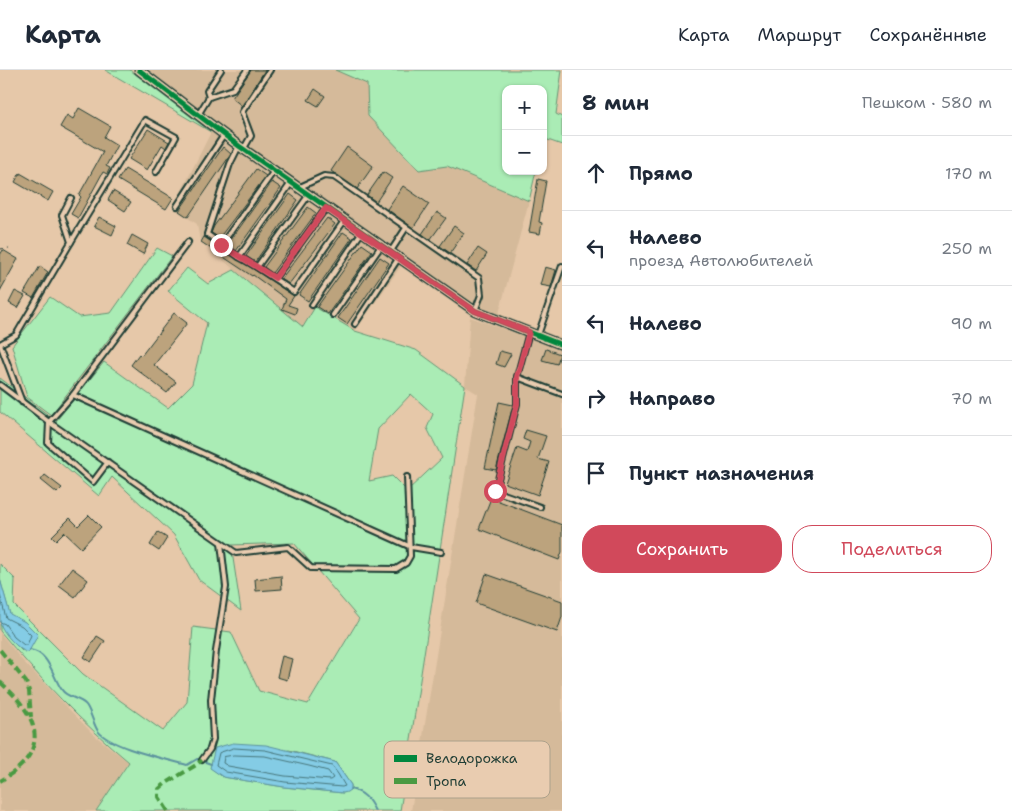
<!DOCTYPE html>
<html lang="ru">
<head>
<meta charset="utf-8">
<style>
	body { margin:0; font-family:"Shantell Sans",sans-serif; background:#f6f6f7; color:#1f2937 }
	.controls { position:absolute; right:15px; top:15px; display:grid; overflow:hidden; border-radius:10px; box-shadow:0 1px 4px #0004 }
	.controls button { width:45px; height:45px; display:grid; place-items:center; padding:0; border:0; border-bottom:1px solid #e0e1e3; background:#fff; color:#1f2937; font:25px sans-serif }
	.stop { position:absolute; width:15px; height:15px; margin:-11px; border:4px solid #d1495b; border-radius:50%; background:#fff }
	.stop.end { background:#d1495b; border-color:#fff; box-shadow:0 1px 5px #0008 }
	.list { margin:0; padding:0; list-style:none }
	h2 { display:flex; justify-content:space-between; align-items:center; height:65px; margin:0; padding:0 20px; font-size:21px }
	h2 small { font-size:16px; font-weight:400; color:#747a83 }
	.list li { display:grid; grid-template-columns:32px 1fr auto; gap:15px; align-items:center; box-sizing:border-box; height:75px; padding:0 20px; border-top:1px solid #e0e1e3 }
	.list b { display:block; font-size:19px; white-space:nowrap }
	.list p { margin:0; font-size:16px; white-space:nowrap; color:#747a83 }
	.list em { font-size:16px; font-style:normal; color:#747a83 }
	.actions { display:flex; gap:10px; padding:15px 20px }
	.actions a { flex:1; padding:11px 0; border:1px solid #d1495b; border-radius:20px; text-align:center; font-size:18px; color:#d1495b }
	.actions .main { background:#d1495b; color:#fff }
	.icon { flex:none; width:28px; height:28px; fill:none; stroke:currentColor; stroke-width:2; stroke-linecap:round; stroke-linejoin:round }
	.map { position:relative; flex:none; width:562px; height:741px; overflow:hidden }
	header { display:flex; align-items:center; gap:30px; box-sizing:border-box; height:70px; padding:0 25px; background:#fff; border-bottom:1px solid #e0e1e3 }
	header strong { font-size:24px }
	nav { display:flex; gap:28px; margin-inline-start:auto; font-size:18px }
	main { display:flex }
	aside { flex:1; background:#fff }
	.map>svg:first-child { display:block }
</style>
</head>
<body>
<header>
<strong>Карта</strong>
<nav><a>Карта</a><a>Маршрут</a><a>Сохранённые</a></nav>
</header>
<main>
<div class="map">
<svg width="562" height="741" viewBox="0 0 562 741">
	<rect width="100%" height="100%" fill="#e6c8a9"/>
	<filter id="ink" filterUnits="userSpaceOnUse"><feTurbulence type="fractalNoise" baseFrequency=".02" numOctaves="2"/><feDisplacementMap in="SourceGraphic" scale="10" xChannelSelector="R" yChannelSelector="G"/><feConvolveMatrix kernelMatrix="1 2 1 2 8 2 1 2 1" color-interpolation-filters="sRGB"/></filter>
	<g filter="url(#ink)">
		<!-- built -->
		<g fill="#d5ba9a">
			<path d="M147,0H335L367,14L447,96L529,131L498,247L442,214L308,121Z"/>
			<path d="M211,62L401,196L355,261L315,237L303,257L200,171L197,154L173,138Z"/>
			<path d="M470,247L562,279V741H411L478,324L465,316Z"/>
			<path d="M0,563L21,589L93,664L128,692L96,741H0Z"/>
		</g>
		<!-- green -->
		<g fill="#aaecb5" stroke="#649474" fill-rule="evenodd">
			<path d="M105,0H130L211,62Z"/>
			<path d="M335,0H562L556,44L562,47V75L545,69L543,73V19H506V101H536L529,131L447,96L419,100L368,46L367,14Z"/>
			<path d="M157,178L172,186L51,345L27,327L12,276L50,227L79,247L111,243Z"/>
			<path d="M187,198L208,214L234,200L303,257L315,237L355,261L416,280L465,316L400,741H96L129,692C82,653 39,608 0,561V554L11,570L22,581L25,552L10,545L0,509V494L15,509L14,535L83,604L163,661L187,632L193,557L231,562L259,621L308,634L359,549L294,473L231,475L241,541L199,510L174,465L112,407L99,426L0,342V308L56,351L104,292L168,338L192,314L207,253L168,221ZM411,324L433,344L427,358L442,388L407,421L392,406L369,411L378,359ZM289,680L335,692L351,715V719L343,723L284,717L223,707L211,698Z"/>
		</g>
		<!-- water -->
		<g fill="#84cce5" stroke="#5c939e">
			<path d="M0,509L10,544L25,552L38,565L28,583C19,580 2,563 0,552C0,539 0,523 0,509Z"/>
			<path d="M233,673L266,675L335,692L351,715V719L347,722L343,723L284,717L223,707L210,698L215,678Z"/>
		</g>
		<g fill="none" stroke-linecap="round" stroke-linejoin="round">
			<!-- shore -->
			<g stroke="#47767b" stroke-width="1">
				<path d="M0,525L6,548L22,556L31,565L27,575H24L14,567L5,554L0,552"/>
				<path d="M234,678L265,680L332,696L338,704L345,716L342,717L285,712L226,702L216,695L219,683Z"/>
				<path d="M234,685L265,686L309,696L328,701L333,708L330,710L285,706L228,696L223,693L224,687Z"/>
			</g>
			<!-- stream -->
			<g stroke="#5c939e" stroke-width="2">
				<path d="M30,580C50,583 52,606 62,620C66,627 79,628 85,634C90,638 93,654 98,661C111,678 166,689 187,695L197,689L211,694"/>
				<path d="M350,719C364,722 369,729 375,741"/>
			</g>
		</g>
		<!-- building -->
		<g fill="#bca37d" stroke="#1f3d34">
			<path d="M251,0H265L242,36L232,28Z"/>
			<path d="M315,19L325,26L318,36L308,30Z"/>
			<path d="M79,38L110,56L104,67L117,75L106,96L110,98L107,104L103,102L78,148L71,144L81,127L79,125L103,82L60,57L67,45L73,49Z"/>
			<path d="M148,59L169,72L166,78L162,75L147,100L129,89Z"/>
			<path d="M223,77L231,84L188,147L179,141Z"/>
			<path d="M347,77L373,96L357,119L331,101Z"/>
			<path d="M125,99L173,128L166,139L118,110Z"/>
			<path d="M256,99L266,106L219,168L211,163L214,156Z"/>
			<path d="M383,102L392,108L376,132L367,125Z"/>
			<path d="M20,103L53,122L48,131L15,112Z"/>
			<path d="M538,109L546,111L539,152L542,153L540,164L529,162Z"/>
			<path d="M272,112L281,118L236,181L228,174Z"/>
			<path d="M403,116L429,134L413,158L387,139Z"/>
			<path d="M113,121L131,132L125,141L108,130Z"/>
			<path d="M290,124L298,130L255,192L246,186Z"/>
			<path d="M308,137L316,143L272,203L264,197Z"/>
			<path d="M437,142L446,148L430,170L422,164Z"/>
			<path d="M99,147L116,156L112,165L94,156Z"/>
			<path d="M327,148L335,154L289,214L281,209Z"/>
			<path d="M454,156L464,163L450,183L440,176Z"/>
			<path d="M343,162L352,168L308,231L299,225Z"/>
			<path d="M132,165L148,174L143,184L127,175Z"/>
			<path d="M204,167L294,226L288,235L297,238L295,244L282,239L286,229L253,205L252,206L201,172Z"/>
			<path d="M362,174L372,181L328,244L317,237Z"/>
			<path d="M478,178L487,184L476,201L467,195Z"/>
			<path d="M3,180L18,189L0,221V185Z"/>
			<path d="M380,187L389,193L347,254L338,248Z"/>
			<path d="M40,196L48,202L33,228L24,223Z"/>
			<path d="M545,197L556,200L551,217L540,215Z"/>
			<path d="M15,221L25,226L18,238L9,233Z"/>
			<path d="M174,243L187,253L154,295L176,312L167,323L131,295L139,284L141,286Z"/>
			<path d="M546,279L560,284L557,294L542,290Z"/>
			<path d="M500,281L511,284L504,297L496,294Z"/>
			<path d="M499,332L513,335L496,400L485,398Z"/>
			<path d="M526,360L546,366L538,389L549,392L538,425L505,413L517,378L527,382L530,372L523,369Z"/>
			<path d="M45,405L62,418L57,423L41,410Z"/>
			<path d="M491,428L562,455V482L559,490L479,459Z"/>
			<path d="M89,445L101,457L81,478L64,462L56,470L52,466L70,448L78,456Z"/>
			<path d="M158,462L167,468L159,481L150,475Z"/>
			<path d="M72,498L88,510L75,527L59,515Z"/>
			<path d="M486,504L562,531V547L557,562L476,533Z"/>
			<path d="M281,506L282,519L256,521L255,509Z"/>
			<path d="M97,566L105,571L91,592L84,587Z"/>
			<path d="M282,586L292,589L287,610L277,607Z"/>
		</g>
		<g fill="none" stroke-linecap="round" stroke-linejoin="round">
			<!-- service casing -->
			<g stroke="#1f3d34" stroke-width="8">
				<g id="service">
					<path d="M209,27L207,21L221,0"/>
					<path d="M198,45L209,27L233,19L247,0"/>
					<path d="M239,76L230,94L207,164L239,187L257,197L294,222L344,151"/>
					<path d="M243,80L251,66L242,42L270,0"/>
					<path d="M300,117L324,106L334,107L479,208L481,225L475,241"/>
					<path d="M177,136L224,65"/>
					<path d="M71,172L145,50L176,67L156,102"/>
					<path d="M221,175L274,101"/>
					<path d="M391,181L406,158"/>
					<path d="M239,187L291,113"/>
					<path d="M257,197L308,126"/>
					<path d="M275,208L326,138"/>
					<path d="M312,235L361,163"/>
					<path d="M333,245L381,176"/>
					<path d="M355,254L398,189"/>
					<path d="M538,265L562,196"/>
					<path d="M0,274L16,265L71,172L62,145L71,128"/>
					<path d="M0,274L22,332"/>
					<path d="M517,307L529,262"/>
					<path d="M0,315L49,352L236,483L288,477L311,498L396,499L406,493L410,486L407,407"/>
					<path d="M73,325L411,477L441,482"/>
					<path d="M108,392L93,412L48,373L49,352L73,325L188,172"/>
					<path d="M540,437L495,421L517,334V307L562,324"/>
					<path d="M202,690L210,679L213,669L211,630L216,581L226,517L221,473"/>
				</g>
			</g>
			<!-- minor casing -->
			<g stroke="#1f3d34" stroke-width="11">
				<path id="minor" d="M139,0L239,76L475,241L562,275"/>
			</g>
			<!-- path -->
			<path stroke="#1f3d34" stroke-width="1" stroke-dasharray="4 4" stroke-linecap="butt" d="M0,179L9,178"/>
			<!-- service -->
			<use href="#service" stroke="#e9ccb0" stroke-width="4"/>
			<!-- minor -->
			<use href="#minor" stroke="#e9ccb0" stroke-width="8"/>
			<!-- quiet -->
			<g stroke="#4a9a42" stroke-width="4" stroke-dasharray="8 4" stroke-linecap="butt">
				<path d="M0,580L26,612L29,621L31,647"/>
				<path d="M0,612C40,647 52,681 0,711"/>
				<path d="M168,741L159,727V719L165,714L196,695L202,690"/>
			</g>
			<!-- cycleway casing -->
			<g stroke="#e9ccb0" stroke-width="8">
				<path id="cycleway" d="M139,0L239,76L475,241L562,275"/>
			</g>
			<!-- cycleway -->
			<use href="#cycleway" stroke="#00873e" stroke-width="5"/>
		</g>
	</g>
	<g fill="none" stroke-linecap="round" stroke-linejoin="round" filter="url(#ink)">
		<!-- route -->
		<path stroke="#d1495b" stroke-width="6" d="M221,175L275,208L326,138L475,241L529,262L517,307V334L495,421"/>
	</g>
	<!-- legend -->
	<rect x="384" y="671" width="166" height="57" rx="8" fill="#e9ccb0" stroke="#aca18b" stroke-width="1"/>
	<rect x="394" y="685" width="23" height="7" fill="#00873e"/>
	<rect x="394" y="708" width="23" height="6" fill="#4a9a42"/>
	<g font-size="14" fill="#1f3d34">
		<text x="426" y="693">Велодорожка</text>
		<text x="426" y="716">Тропа</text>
	</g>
</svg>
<div class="controls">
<button>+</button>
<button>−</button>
</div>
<div class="stop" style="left:495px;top:421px"></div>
<div class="stop end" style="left:221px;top:175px"></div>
</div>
<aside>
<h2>8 мин<small>Пешком · 580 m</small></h2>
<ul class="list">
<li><svg class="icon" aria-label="ahead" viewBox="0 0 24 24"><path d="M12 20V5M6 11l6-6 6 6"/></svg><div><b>Прямо</b></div><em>170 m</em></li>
<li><svg class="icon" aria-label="left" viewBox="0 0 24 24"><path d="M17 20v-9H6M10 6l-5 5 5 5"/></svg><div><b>Налево</b><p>проезд Автолюбителей</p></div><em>250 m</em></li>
<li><svg class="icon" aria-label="left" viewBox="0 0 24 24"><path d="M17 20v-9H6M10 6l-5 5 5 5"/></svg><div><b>Налево</b></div><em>90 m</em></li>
<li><svg class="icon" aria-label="right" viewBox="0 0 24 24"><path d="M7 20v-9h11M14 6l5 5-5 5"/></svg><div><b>Направо</b></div><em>70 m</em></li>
<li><svg class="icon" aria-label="arrive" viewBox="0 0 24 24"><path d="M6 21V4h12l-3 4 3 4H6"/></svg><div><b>Пункт назначения</b></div></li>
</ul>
<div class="actions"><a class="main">Сохранить</a><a>Поделиться</a></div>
</aside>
</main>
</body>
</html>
